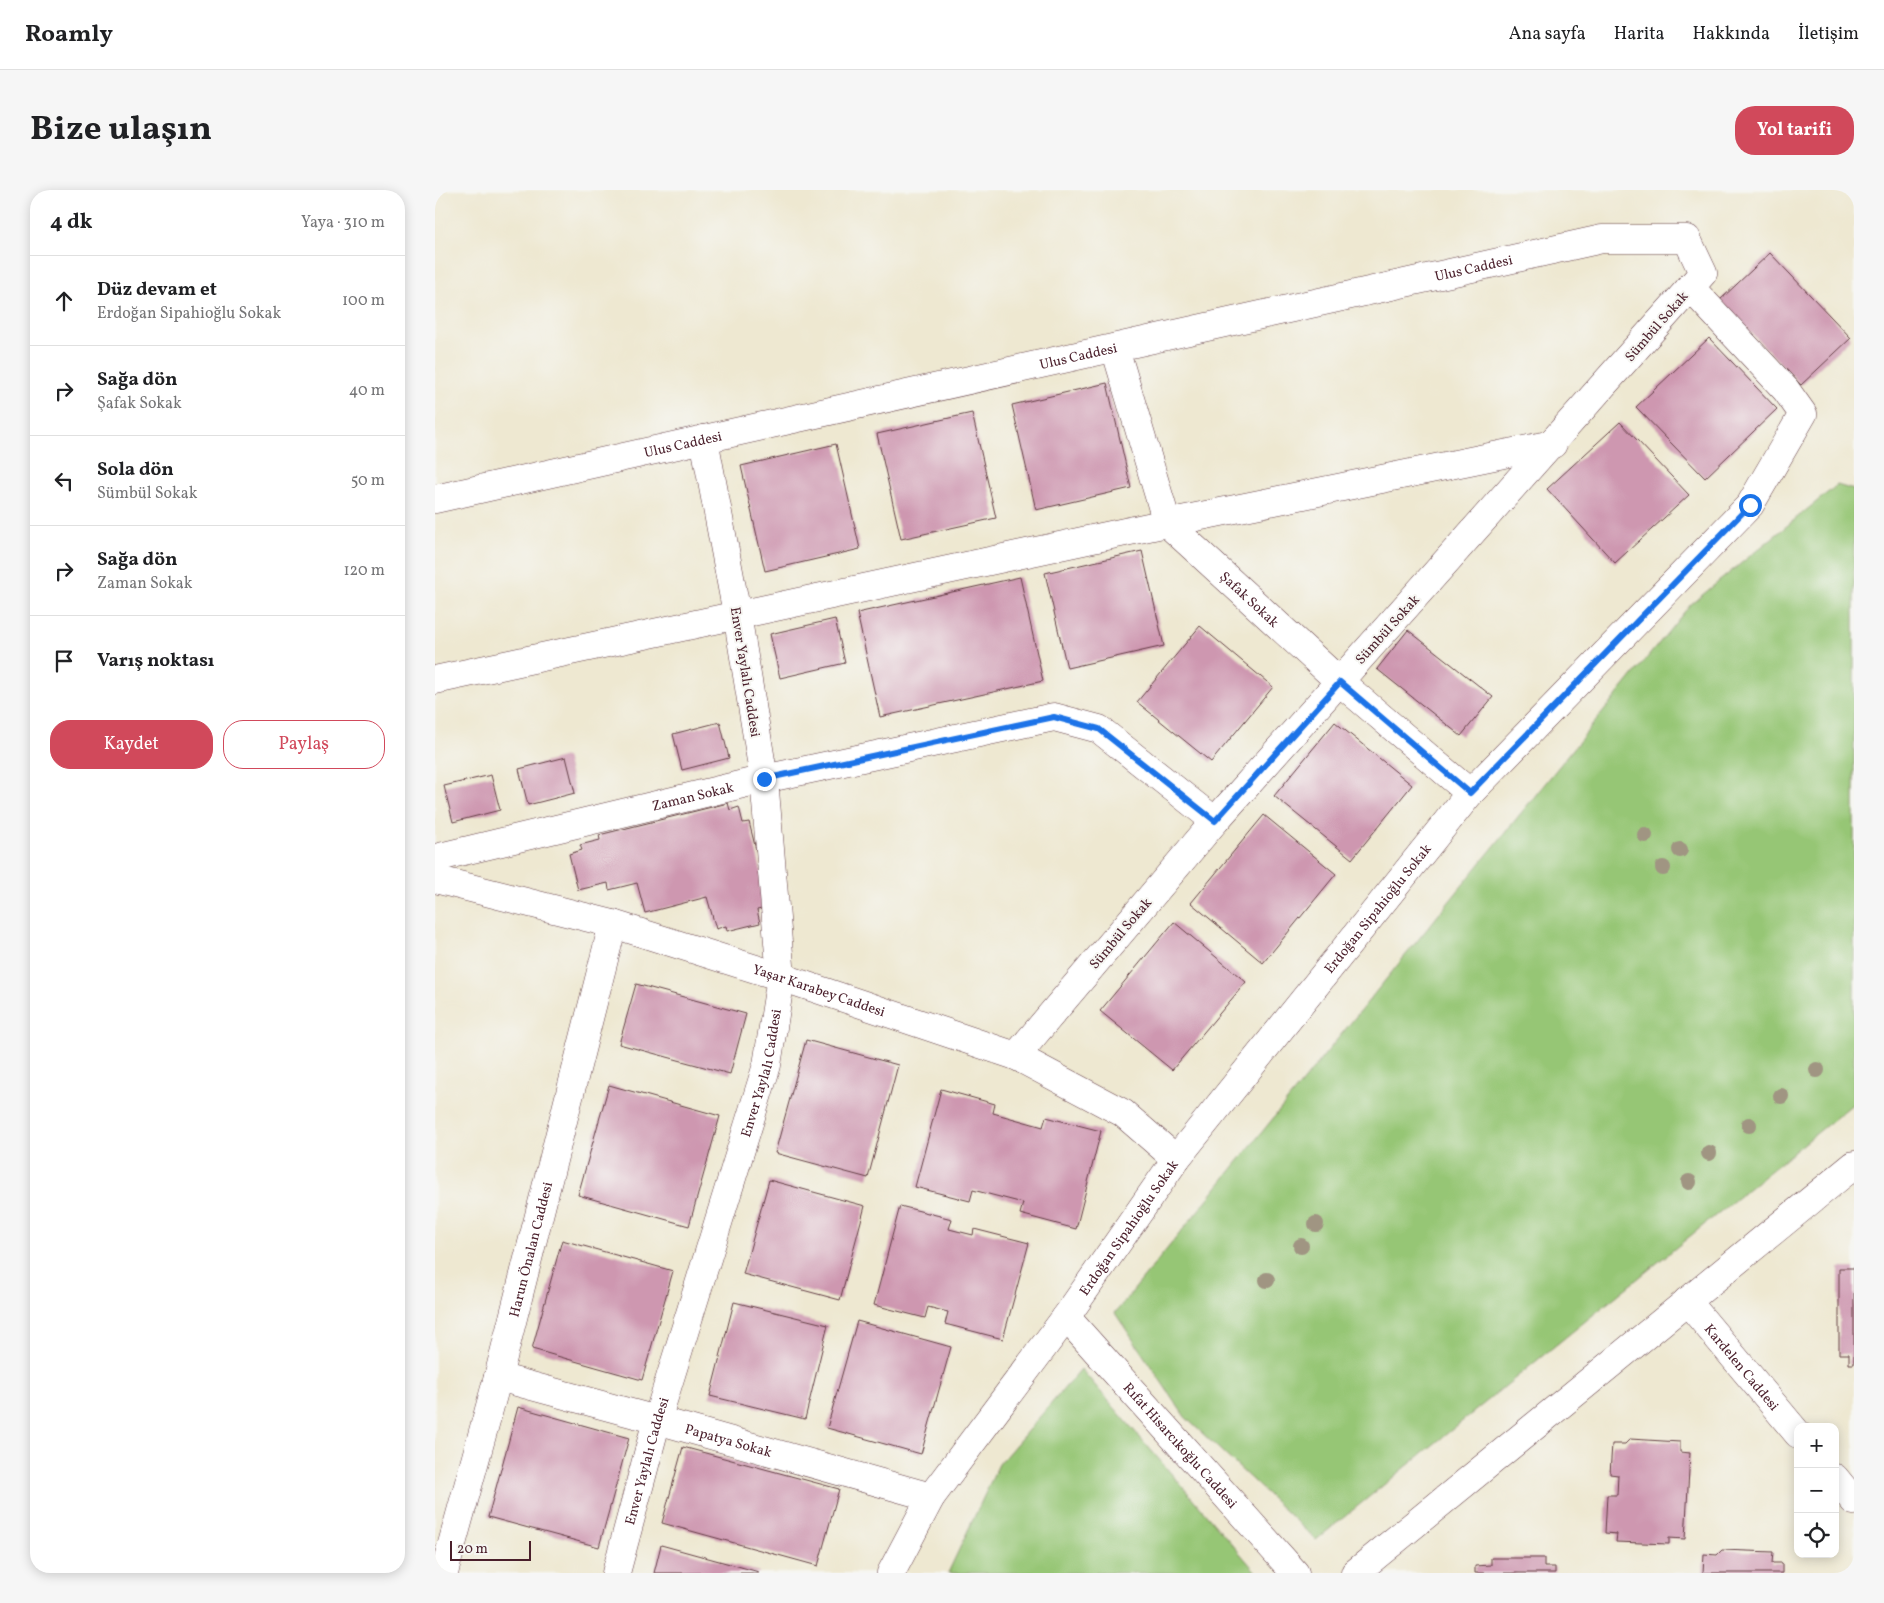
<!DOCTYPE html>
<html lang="tr">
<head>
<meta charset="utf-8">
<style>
	body { margin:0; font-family:Vollkorn,serif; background:#f6f6f6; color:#202124 }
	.controls { position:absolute; right:15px; bottom:15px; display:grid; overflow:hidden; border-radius:10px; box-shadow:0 2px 12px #0003 }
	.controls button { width:45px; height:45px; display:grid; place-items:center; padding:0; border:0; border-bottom:1px solid #e0e0e0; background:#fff; color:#202124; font:25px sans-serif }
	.scale { position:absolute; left:15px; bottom:12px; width:81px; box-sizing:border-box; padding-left:5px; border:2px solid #4a1f2b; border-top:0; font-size:14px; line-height:18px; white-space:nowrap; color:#4a1f2b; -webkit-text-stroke:4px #f6f6f2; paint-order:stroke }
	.stop { position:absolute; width:15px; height:15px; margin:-11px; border:4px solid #1a73e8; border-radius:50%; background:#fff }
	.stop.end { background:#1a73e8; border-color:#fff; box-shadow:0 1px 5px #0008 }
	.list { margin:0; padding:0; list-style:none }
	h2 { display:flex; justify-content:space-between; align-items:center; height:65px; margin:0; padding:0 20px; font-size:21px }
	h2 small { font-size:16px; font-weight:400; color:#757577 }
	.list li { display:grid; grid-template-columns:32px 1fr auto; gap:15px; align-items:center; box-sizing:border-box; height:90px; padding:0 20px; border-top:1px solid #e0e0e0 }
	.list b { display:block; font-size:19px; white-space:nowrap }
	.list p { margin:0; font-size:16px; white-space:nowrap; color:#757577 }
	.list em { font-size:16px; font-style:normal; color:#757577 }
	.actions { display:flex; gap:10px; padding:15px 20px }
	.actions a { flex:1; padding:11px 0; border:1px solid #d1495b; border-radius:20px; text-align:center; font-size:18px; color:#d1495b }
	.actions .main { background:#d1495b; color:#fff }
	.icon { flex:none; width:28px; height:28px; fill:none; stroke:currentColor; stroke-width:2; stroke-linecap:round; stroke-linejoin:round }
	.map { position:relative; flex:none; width:1419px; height:1383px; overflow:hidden; border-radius:20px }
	header { display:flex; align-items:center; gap:30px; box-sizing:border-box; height:70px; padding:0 25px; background:#fff; border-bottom:1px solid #e0e0e0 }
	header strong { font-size:24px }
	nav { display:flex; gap:28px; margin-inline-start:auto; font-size:18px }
	.intro { display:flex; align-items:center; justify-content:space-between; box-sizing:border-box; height:120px; padding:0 30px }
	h1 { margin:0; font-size:35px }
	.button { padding:12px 22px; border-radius:20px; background:#d1495b; color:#fff; font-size:18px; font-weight:700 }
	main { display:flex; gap:30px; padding:0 30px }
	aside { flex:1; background:#fff; border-radius:20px; box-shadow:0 2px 12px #0003 }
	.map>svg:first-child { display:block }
</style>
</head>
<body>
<header>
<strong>Roamly</strong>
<nav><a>Ana sayfa</a><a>Harita</a><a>Hakkında</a><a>İletişim</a></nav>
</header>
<div class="intro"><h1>Bize ulaşın</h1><a class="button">Yol tarifi</a></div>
<main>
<aside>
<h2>4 dk<small>Yaya · 310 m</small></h2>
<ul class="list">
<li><svg class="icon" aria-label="ahead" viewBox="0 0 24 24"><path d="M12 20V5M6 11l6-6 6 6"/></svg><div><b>Düz devam et</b><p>Erdoğan Sipahioğlu Sokak</p></div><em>100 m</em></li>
<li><svg class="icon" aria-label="right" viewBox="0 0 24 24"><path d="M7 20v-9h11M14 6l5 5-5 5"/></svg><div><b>Sağa dön</b><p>Şafak Sokak</p></div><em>40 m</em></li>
<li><svg class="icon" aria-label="left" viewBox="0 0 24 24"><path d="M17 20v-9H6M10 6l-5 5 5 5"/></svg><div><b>Sola dön</b><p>Sümbül Sokak</p></div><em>50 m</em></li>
<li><svg class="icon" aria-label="right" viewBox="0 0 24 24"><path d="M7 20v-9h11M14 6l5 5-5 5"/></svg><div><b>Sağa dön</b><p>Zaman Sokak</p></div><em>120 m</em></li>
<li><svg class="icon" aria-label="arrive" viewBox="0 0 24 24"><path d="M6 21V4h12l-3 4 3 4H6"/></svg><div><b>Varış noktası</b></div></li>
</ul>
<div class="actions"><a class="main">Kaydet</a><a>Paylaş</a></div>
</aside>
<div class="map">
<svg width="1419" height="1383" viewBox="0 0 1419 1383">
	<rect width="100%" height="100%" fill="#f6f6f2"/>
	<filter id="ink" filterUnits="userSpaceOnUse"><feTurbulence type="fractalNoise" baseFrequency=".02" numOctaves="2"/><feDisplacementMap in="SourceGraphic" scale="10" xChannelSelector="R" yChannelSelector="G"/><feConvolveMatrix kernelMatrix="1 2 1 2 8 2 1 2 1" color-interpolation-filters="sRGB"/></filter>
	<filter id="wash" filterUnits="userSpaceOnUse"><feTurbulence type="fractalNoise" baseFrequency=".0096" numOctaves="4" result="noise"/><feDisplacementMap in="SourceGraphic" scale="20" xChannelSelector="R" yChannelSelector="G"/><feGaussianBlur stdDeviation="1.12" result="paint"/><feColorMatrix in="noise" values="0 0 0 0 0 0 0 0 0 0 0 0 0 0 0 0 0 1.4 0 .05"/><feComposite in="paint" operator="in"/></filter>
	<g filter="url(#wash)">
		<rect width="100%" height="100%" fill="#eee8d1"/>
		<!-- green -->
		<g fill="#96c675" stroke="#707250">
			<path d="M1402,295L1419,300V913L881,1350L750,1227L680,1123L1255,415Z"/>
			<path d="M646,1179L822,1383H513L564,1274Z"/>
		</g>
		<g id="blocks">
			<!-- building -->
			<g fill="#ce97b0">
				<path d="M1335,63L1416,148L1366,195L1285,110Z"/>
				<path d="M1274,148L1342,219L1270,288L1201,217Z"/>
				<path d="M672,193L696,298L601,320L577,215Z"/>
				<path d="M537,223L561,328L466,349L442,244Z"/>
				<path d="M1185,232L1254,305L1180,373L1112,299Z"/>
				<path d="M401,254L425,359L330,381L306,276Z"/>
				<path d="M707,361L729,456L632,478L610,383Z"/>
				<path d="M585,387L608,491L445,527L422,423Z"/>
				<path d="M400,429L410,473L345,488L335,444Z"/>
				<path d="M765,436L838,497L776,572L702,512Z"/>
				<path d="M973,440L1058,507L1026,546L942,479Z"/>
				<path d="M285,532L294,568L247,580L238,544Z"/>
				<path d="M900,532L977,595L917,669L839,606Z"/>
				<path d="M131,567L140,603L93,615L84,579Z"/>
				<path d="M56,585L65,620L18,632L9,596Z"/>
				<path d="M293,613L295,620L304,617L308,633L314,632L331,700V718L322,720L325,733L292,741L291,736L281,739L272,707L210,723L202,693L174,700L173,693L143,700L134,664L147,660L145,655L165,650L164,645Z"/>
				<path d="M829,625L901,684L828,773L756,713Z"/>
				<path d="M739,732L811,792L737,880L665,821Z"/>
				<path d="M201,794L311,824L295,884L184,854Z"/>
				<path d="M371,850L463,875L433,988L340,963Z"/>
				<path d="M174,895L285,926L254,1036L143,1005Z"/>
				<path d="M506,899L560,914L558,923L608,937L611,927L666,941L641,1039L585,1024L588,1013L538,1000L535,1011L480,997Z"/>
				<path d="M334,990L430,1016L405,1110L308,1084Z"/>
				<path d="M465,1016L517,1029L514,1039L538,1045L539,1039L594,1053L568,1149L510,1134L513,1122L493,1117L490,1128L439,1115Z"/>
				<path d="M127,1050L238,1081L207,1190L97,1159Z"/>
				<path d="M1404,1078H1419V1174H1414V1164H1404Z"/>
				<path d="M299,1112L393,1135L370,1229L275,1206Z"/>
				<path d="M422,1131L516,1157L486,1264L392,1238Z"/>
				<path d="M83,1217L194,1248L164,1357L53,1327Z"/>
				<path d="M1195,1249L1245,1252V1262L1255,1263L1250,1349L1234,1348V1354L1181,1352L1182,1344L1170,1343L1172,1305H1182L1183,1285L1175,1284L1177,1254H1190Z"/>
				<path d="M248,1257L404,1299L383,1376L227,1333Z"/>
				<path d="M226,1355L324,1382V1383H219Z"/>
				<path d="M1287,1360L1338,1362L1337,1373H1347V1383H1268L1269,1364L1282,1365Z"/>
				<path d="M1056,1368H1109V1377H1120V1383H1040V1376L1056,1375Z"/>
			</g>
		</g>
	</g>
	<g filter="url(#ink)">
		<use href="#blocks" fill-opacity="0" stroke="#633d44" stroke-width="1"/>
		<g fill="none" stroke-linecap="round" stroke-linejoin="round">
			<!-- minor casing -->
			<g stroke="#633d44" stroke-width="29">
				<g id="minor">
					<path id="s1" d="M680,158L732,333L905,492L1035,603"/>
					<path id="s2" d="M0,309L1167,49H1252L1268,83L780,631L581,866"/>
					<path d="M0,490L732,333L1118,254"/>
					<path id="s3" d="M0,668L329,589L619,527L664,539L780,631"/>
					<path id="s4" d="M0,689L178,734L346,787L581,866L688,923L741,969"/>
					<path id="s5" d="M1252,1111L1363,1244"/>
					<path id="s6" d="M631,1127L860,1383"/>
					<path id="s7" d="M63,1187L222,1230L496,1307"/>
					<path d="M1400,1288L1419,1311"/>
					<path id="s8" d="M9,1383L63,1187L178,734"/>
					<path id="s9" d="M181,1383L222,1230L332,875L346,787L329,589L302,424L269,249"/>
					<path id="s10" d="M456,1383L496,1307L631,1127L741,969L1035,603L1315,315L1368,224L1351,200L1255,97"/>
					<path d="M920,1383L1419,975"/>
				</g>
			</g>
			<!-- minor -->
			<use href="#minor" stroke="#fff" stroke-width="28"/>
		</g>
		<!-- trees -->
		<g fill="#a09582">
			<circle cx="1210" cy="645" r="8"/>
			<circle cx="1245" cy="660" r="8"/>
			<circle cx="1228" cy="678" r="8"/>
			<circle cx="1382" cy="880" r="8"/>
			<circle cx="1346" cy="906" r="8"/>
			<circle cx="1314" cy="935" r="8"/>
			<circle cx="1274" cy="963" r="8"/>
			<circle cx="1254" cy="992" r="8"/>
			<circle cx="881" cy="1034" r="8"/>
			<circle cx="866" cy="1056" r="8"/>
			<circle cx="832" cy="1090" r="8"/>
		</g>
	</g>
	<g fill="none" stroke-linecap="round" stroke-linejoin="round" filter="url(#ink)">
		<!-- route -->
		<path stroke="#1a73e8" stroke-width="6" d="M329,589L619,527L664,539L780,631L905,492L1035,603L1315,315"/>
	</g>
	<g text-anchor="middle" stroke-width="4" stroke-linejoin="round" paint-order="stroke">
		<!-- street labels -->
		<g font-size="14" fill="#4a1f2b" stroke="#f6f6f2">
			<text dy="5" stroke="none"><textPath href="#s2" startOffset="1064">Ulus Caddesi</textPath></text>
			<text transform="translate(1221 136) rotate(-49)" y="5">Sümbül Sokak</text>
			<text dy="5" stroke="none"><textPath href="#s2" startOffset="659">Ulus Caddesi</textPath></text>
			<text dy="5" stroke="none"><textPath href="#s2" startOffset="254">Ulus Caddesi</textPath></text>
			<text dy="5" stroke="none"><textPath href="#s1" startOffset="295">Şafak Sokak</textPath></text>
			<text transform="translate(952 439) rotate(-48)" y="5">Sümbül Sokak</text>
			<text transform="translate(311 482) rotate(81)" y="5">Enver Yaylalı Caddesi</text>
			<text dy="5" stroke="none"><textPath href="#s3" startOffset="265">Zaman Sokak</textPath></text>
			<text dy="5" stroke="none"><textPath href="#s10" startOffset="825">Erdoğan Sipahioğlu Sokak</textPath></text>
			<text transform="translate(685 743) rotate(-50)" y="5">Sümbül Sokak</text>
			<text dy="5" stroke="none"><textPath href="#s4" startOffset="400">Yaşar Karabey Caddesi</textPath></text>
			<text dy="5" stroke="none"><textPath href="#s9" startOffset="521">Enver Yaylalı Caddesi</textPath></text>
			<text dy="5" stroke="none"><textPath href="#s10" startOffset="420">Erdoğan Sipahioğlu Sokak</textPath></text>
			<text dy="5" stroke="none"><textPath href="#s8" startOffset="335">Harun Önalan Caddesi</textPath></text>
			<text dy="5" stroke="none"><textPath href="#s5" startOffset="86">Kardelen Caddesi</textPath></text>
			<text dy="5" stroke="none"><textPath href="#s7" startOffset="239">Papatya Sokak</textPath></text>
			<text dy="5" stroke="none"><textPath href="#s6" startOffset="172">Rıfat Hisarcıkoğlu Caddesi</textPath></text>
			<text dy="5" stroke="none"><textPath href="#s9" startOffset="116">Enver Yaylalı Caddesi</textPath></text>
		</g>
	</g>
</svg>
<div class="controls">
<button>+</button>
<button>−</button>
<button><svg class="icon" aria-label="locate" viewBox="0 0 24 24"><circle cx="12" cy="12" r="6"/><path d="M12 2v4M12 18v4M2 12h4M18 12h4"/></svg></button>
</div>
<div class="scale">20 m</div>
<div class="stop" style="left:1315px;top:315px"></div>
<div class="stop end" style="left:329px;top:589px"></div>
</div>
</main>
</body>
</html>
